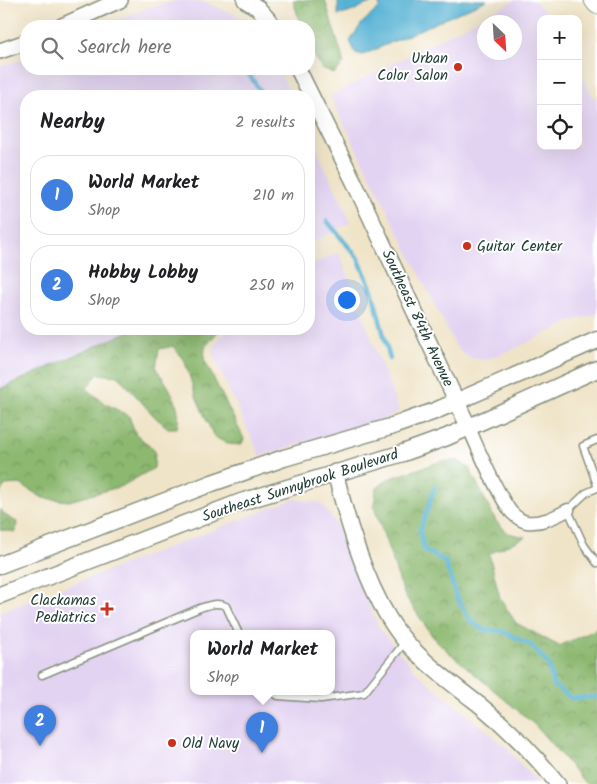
<!DOCTYPE html>
<html lang="en">
<head>
<meta charset="utf-8">
<style>
	body { margin:0; font-family:Kalam,sans-serif; background:#f6f6f6; color:#202124 }
	.controls { position:absolute; right:15px; top:15px; display:grid; overflow:hidden; border-radius:10px; box-shadow:0 5px 20px #0002 }
	.controls button { width:45px; height:45px; display:grid; place-items:center; padding:0; border:0; border-bottom:1px solid #e0e0e0; background:#fff; color:#202124; font:25px sans-serif }
	.compass { position:absolute; left:477px; top:15px; width:45px; height:45px; border-radius:50%; background:#fff; box-shadow:0 5px 20px #0002; rotate:155deg }
	.you { position:absolute; left:346px; top:299px; width:18px; height:18px; margin:-12px; border:4px solid #fff; border-radius:50%; background:#1a73e8; box-shadow:0 0 0 8px #1a73e833 }
	.badge { display:grid; place-items:center; width:32px; height:32px; border-radius:50%; background:#c8321e; color:#fff; font-size:16px; font-weight:700 }
	.pin { position:absolute; translate:-50% -41px; filter:drop-shadow(0 1px 2px #0008) }
	.pin::after { content:''; position:absolute; top:26px; width:18px; height:15px; background:inherit; clip-path:polygon(0 0,100% 0,50% 100%) }
	.popup { position:absolute; left:190px; top:630px; width:145px; height:65px; box-sizing:border-box; display:grid; place-content:center; border-radius:10px; background:#fff; filter:drop-shadow(0 1px 4px #0005); font-size:16px; white-space:nowrap; color:#757577 }
	.popup b { font-size:19px; color:#202124 }
	.popup::after { content:''; position:absolute; left:50%; top:100%; margin-left:-10px; border:10px solid transparent; border-top-color:#fff }
	.list { margin:0; padding:0; list-style:none }
	h2 { display:flex; justify-content:space-between; align-items:center; height:65px; margin:0; padding:0 20px; font-size:21px }
	h2 small { font-size:16px; font-weight:400; color:#757577 }
	.list li { display:grid; grid-template-columns:32px 1fr auto; gap:15px; align-items:center; box-sizing:border-box; height:80px; margin:0 10px 10px; padding:0 10px; border:1px solid #e0e0e0; border-radius:20px }
	.list b { display:block; font-size:19px; white-space:nowrap }
	.list p { margin:0; font-size:16px; white-space:nowrap; color:#757577 }
	.list em { font-size:16px; font-style:normal; color:#757577 }
	.icon { flex:none; width:28px; height:28px; fill:none; stroke:currentColor; stroke-width:2; stroke-linecap:round; stroke-linejoin:round }
	.map { position:relative; flex:none; width:597px; height:784px; overflow:hidden }
	.search { position:absolute; background:#fff; box-shadow:0 5px 20px #0002; left:20px; top:20px; width:295px; height:55px; display:flex; align-items:center; gap:12px; box-sizing:border-box; padding:0 18px; border-radius:20px; color:#757577; font-size:19px }
	.panel { position:absolute; background:#fff; box-shadow:0 5px 20px #0002; left:20px; top:90px; width:295px; height:245px; border-radius:20px }
	.map>svg:first-child { display:block }
</style>
</head>
<body>
<div class="map">
<svg width="597" height="784" viewBox="0 0 597 784">
	<defs>
		<pattern id="forest-crowns" width="20" height="18" patternUnits="userSpaceOnUse" patternTransform="scale(1.25)"><rect width="20" height="18" fill="#8cb86f"/><path d="M2 6a3 3 0 1 1 6 0M12 15a3 3 0 1 1 6 0" fill="none" stroke="#72975c"/></pattern>
	</defs>
	<rect width="100%" height="100%" fill="#fff"/>
	<filter id="ink" filterUnits="userSpaceOnUse"><feTurbulence type="fractalNoise" baseFrequency=".02" numOctaves="2"/><feDisplacementMap in="SourceGraphic" scale="10" xChannelSelector="R" yChannelSelector="G"/><feConvolveMatrix kernelMatrix="1 2 1 2 8 2 1 2 1" color-interpolation-filters="sRGB"/></filter>
	<filter id="wash" filterUnits="userSpaceOnUse"><feTurbulence type="fractalNoise" baseFrequency=".0096" numOctaves="4" result="noise"/><feDisplacementMap in="SourceGraphic" scale="20" xChannelSelector="R" yChannelSelector="G"/><feGaussianBlur stdDeviation="1.12" result="paint"/><feColorMatrix in="noise" values="0 0 0 0 0 0 0 0 0 0 0 0 0 0 0 0 0 1.4 0 .05"/><feComposite in="paint" operator="in"/></filter>
	<g filter="url(#wash)">
		<rect width="100%" height="100%" fill="#f0e4c8"/>
		<!-- built -->
		<g fill="#e3d3f2" fill-rule="evenodd">
			<path d="M182,0L207,3L238,16L250,26H103L152,6Z"/>
			<path d="M515,0H533L543,9L549,19H541V146H578V69L594,99L597,97V314L572,321L516,348L485,360L471,358L462,353L455,345L330,96ZM514,22V52H484V22Z"/>
			<path d="M26,59V69H278L291,96H26V329H133L0,389V66Z"/>
			<path d="M309,133L351,222L309,244Z"/>
			<path d="M339,252L399,411L383,420L260,456L212,353L217,343L228,329H309V266Z"/>
			<path d="M294,499L321,503L335,522L379,628L418,674L505,746L538,784H0V612ZM193,634H331V692H193Z"/>
		</g>
		<!-- forest -->
		<g fill="url(#forest-crowns)" stroke="#567a52">
			<path d="M293,0H325L344,63L334,74L322,69L309,47V26H301Z"/>
			<path d="M134,329H220L205,347L204,359L244,439L241,445L229,444L214,437L195,394L185,362L173,346L159,349L156,368C168,386 183,405 177,428H168L155,417L118,376L98,374L86,389L106,404L129,416L135,433L155,451L154,468L122,486L69,501L43,498L20,484L5,485L0,494V389Z"/>
			<path d="M442,461H458L469,468L496,521L508,533L525,537L489,554L500,598L516,623L559,646L597,629V784H586L535,725L445,649L433,637L404,594L374,507L376,489L388,479Z"/>
			<path d="M0,509L6,516L17,522L16,532L0,530Z"/>
		</g>
		<!-- water -->
		<path fill="#57b2d4" stroke="#3b7884" d="M338,0H487L363,55L355,53L350,41L362,23L380,7L378,2C361,3 355,14 338,15Z"/>
		<g fill="none" stroke-linecap="round" stroke-linejoin="round">
			<!-- stream -->
			<g stroke="#57b2d4" stroke-width="4.5">
				<path d="M245,69L264,96"/>
				<path d="M327,221L358,258L372,290L390,359"/>
				<path d="M435,487L420,530L424,550L445,561L457,598L471,621L484,630L502,631L531,645L549,665L553,685L571,698L597,697"/>
			</g>
		</g>
	</g>
	<g filter="url(#ink)">
		<g fill="none" stroke-linecap="round" stroke-linejoin="round">
			<!-- service casing -->
			<g stroke="#88907e" stroke-width="9">
				<g id="service">
					<path d="M597,440L583,446L597,485"/>
					<path d="M597,488L586,493L568,510L584,545L597,563"/>
					<path d="M42,675L200,608C209,605 217,602 226,606L239,634"/>
					<path d="M272,692L278,696L321,699L364,693L405,642"/>
				</g>
			</g>
			<!-- minor casing -->
			<g stroke="#88907e" stroke-width="15">
				<path id="minor" d="M469,428C479,451 496,492 511,512C515,516 521,521 527,522C542,524 556,516 568,510"/>
			</g>
			<!-- tertiary casing -->
			<g stroke="#88907e" stroke-width="18">
				<g id="tertiary">
					<path d="M245,0L258,8L274,26"/>
					<path d="M62,26L120,0"/>
					<path d="M0,51L26,42"/>
					<path d="M298,69L354,182L469,428"/>
					<path d="M335,472C348,525 370,601 406,642C428,666 455,686 481,706C509,729 535,755 558,784"/>
				</g>
			</g>
			<!-- secondary casing -->
			<g stroke="#88907e" stroke-width="19">
				<g id="secondary">
					<path d="M0,565L212,483L284,458L390,427L435,411L597,340"/>
					<path d="M0,595L241,502L403,453L447,437L597,369"/>
				</g>
			</g>
			<!-- primary casing -->
			<g stroke="#88907e" stroke-width="21">
				<path id="primary" d="M594,0L597,4"/>
			</g>
			<!-- service -->
			<use href="#service" stroke="#fff" stroke-width="6"/>
			<!-- minor -->
			<use href="#minor" stroke="#fff" stroke-width="12"/>
			<!-- tertiary -->
			<use href="#tertiary" stroke="#fff" stroke-width="15"/>
			<!-- secondary -->
			<use href="#secondary" stroke="#fff" stroke-width="16"/>
			<!-- primary -->
			<use href="#primary" stroke="#fff" stroke-width="19"/>
		</g>
	</g>
	<!-- markers -->
	<g fill="#c8321e" stroke="#fff" stroke-width="2">
		<circle cx="458" cy="67" r="5"/>
		<circle cx="467" cy="246" r="5"/>
		<path d="M104.5 601.5h5v5h5v5h-5v5h-5v-5h-5v-5h5z"/>
		<circle cx="172" cy="743" r="5"/>
	</g>
	<g text-anchor="middle" stroke-width="4" stroke-linejoin="round" paint-order="stroke">
		<!-- poi labels -->
		<g font-size="15" fill="#1f3d34" stroke="#fff" text-anchor="end">
			<text x="448" y="63">Urban<tspan x="448" dy="17">Color Salon</tspan></text>
			<text x="477" y="251" text-anchor="start">Guitar Center</text>
			<text x="96" y="605">Clackamas<tspan x="96" dy="17">Pediatrics</tspan></text>
			<text x="182" y="748" text-anchor="start">Old Navy</text>
		</g>
		<!-- street labels -->
		<g font-size="15" fill="#1f3d34" stroke="#fff">
			<text transform="translate(418 318) rotate(65)" y="5">Southeast 84th Avenue</text>
			<text transform="translate(300 485) rotate(-18)" y="5">Southeast Sunnybrook Boulevard</text>
		</g>
	</g>
</svg>
<div class="controls">
<button>+</button>
<button>−</button>
<button><svg class="icon" aria-label="locate" viewBox="0 0 24 24"><circle cx="12" cy="12" r="6"/><path d="M12 2v4M12 18v4M2 12h4M18 12h4"/></svg></button>
</div>
<svg class="compass" viewBox="-18 -18 36 36"><path d="M0-13l5 13h-10z" fill="#e53935"/><path d="M0 13l5-13h-10z" fill="#757577"/></svg>
<div class="you"></div>
<div class="pin badge" style="left:262px;top:753px;background:#3f7fe0">1</div>
<div class="popup"><b>World Market</b>Shop</div>
<div class="pin badge" style="left:40px;top:746px;background:#3f7fe0">2</div>
<div class="search"><svg class="icon" aria-label="search" viewBox="0 0 24 24"><circle cx="10" cy="10" r="6"/><path d="M15 15l6 6"/></svg>Search here</div>
<section class="panel">
<h2>Nearby<small>2 results</small></h2>
<ul class="list">
<li><span class="badge" style="background:#3f7fe0">1</span><div><b>World Market</b><p>Shop</p></div><em>210 m</em></li>
<li><span class="badge" style="background:#3f7fe0">2</span><div><b>Hobby Lobby</b><p>Shop</p></div><em>250 m</em></li>
</ul>
</section>
</div>
</body>
</html>
